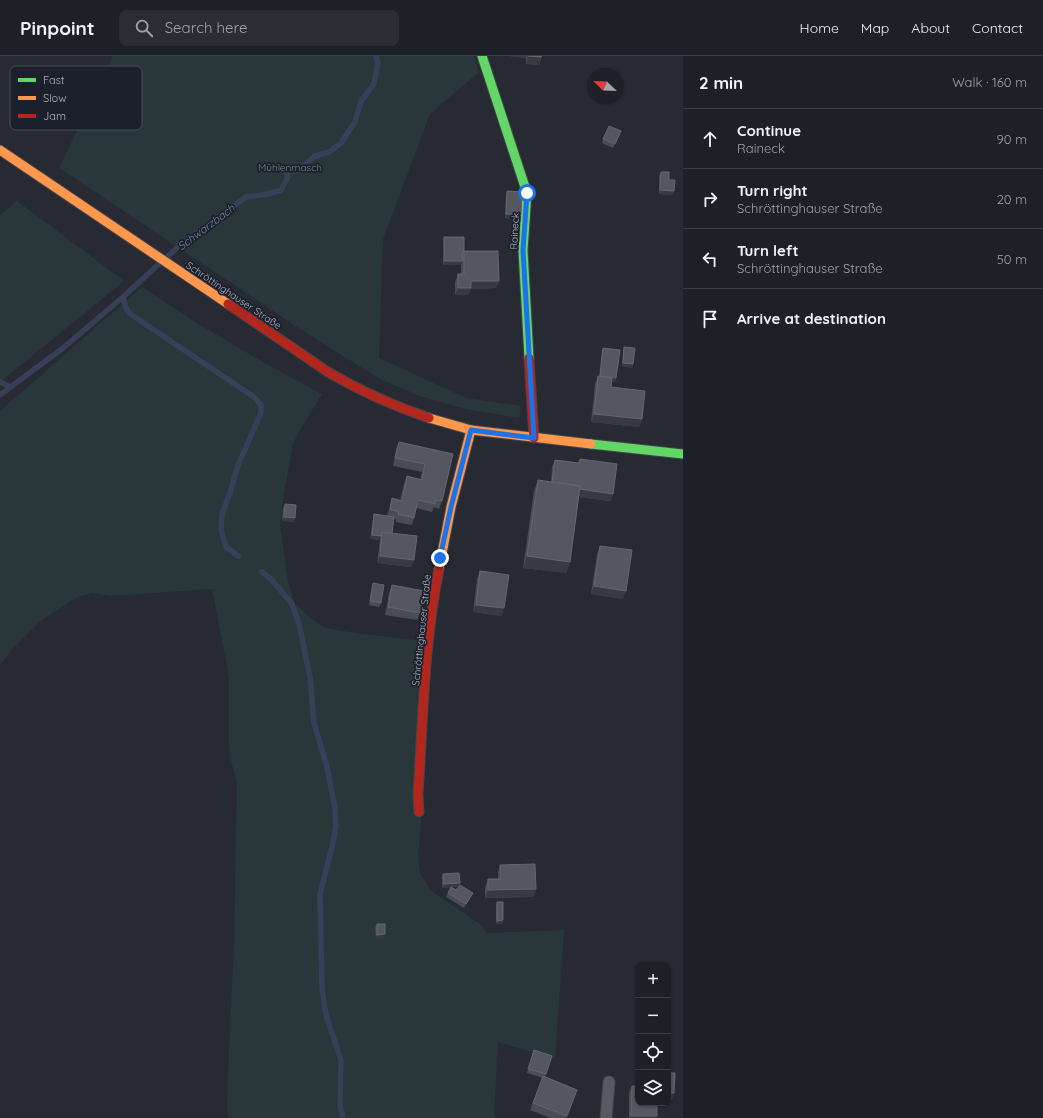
<!DOCTYPE html>
<html lang="en">
<head>
<meta charset="utf-8">
<style>
	body { margin:0; font-family:Quicksand,sans-serif; background:#2a2d32; color:#f1f3f6 }
	.controls { position:absolute; right:12px; bottom:12px; display:grid; overflow:hidden; border-radius:8px; box-shadow:0 1px 3px #0004 }
	.controls button { width:36px; height:36px; display:grid; place-items:center; padding:0; border:0; border-bottom:1px solid #3b3e43; background:#1d2026; color:#f1f3f6; font:20px sans-serif }
	.compass { position:absolute; left:587px; top:12px; width:36px; height:36px; border-radius:50%; background:#1d2026; box-shadow:0 1px 3px #0004; rotate:293deg }
	.stop { position:absolute; width:12px; height:12px; margin:-9px; border:3px solid #1a73e8; border-radius:50%; background:#fff }
	.stop.end { background:#1a73e8; border-color:#fff; box-shadow:0 1px 4px #0008 }
	.list { margin:0; padding:0; list-style:none }
	h2 { display:flex; justify-content:space-between; align-items:center; height:52px; margin:0; padding:0 16px; font-size:17px }
	h2 small { font-size:13px; font-weight:400; color:#a0a3a7 }
	.list li { display:grid; grid-template-columns:26px 1fr auto; gap:12px; align-items:center; box-sizing:border-box; height:60px; padding:0 16px; border-top:1px solid #3b3e43 }
	.list b { display:block; font-size:15px; white-space:nowrap }
	.list p { margin:0; font-size:13px; white-space:nowrap; color:#a0a3a7 }
	.list em { font-size:13px; font-style:normal; color:#a0a3a7 }
	.icon { flex:none; width:22px; height:22px; fill:none; stroke:currentColor; stroke-width:2; stroke-linecap:round; stroke-linejoin:round }
	.map { position:relative; flex:none; width:683px; height:1062px; overflow:hidden }
	header { display:flex; align-items:center; gap:24px; box-sizing:border-box; height:56px; padding:0 20px; background:#1d2026; border-bottom:1px solid #3b3e43 }
	header strong { font-size:19px }
	nav { display:flex; gap:22px; margin-inline-start:auto; font-size:14px }
	.search { width:280px; height:36px; background:#2a2d32; display:flex; align-items:center; gap:10px; box-sizing:border-box; padding:0 14px; border-radius:8px; color:#a0a3a7; font-size:15px }
	main { display:flex }
	aside { flex:1; background:#1d2026 }
	.map>svg:first-child { display:block }
</style>
</head>
<body>
<header>
<strong>Pinpoint</strong>
<div class="search"><svg class="icon" aria-label="search" viewBox="0 0 24 24"><circle cx="10" cy="10" r="6"/><path d="M15 15l6 6"/></svg>Search here</div>
<nav><a>Home</a><a>Map</a><a>About</a><a>Contact</a></nav>
</header>
<main>
<div class="map">
<svg width="683" height="1062" viewBox="0 0 683 1062">
	<rect width="100%" height="100%" fill="#272a32"/>
	<!-- green -->
	<g fill="#29373b">
		<path d="M113,0H474L479,16L430,58L383,183L379,302L466,342L521,350L519,362L465,353L420,340L380,323L300,273L59,112Z"/>
		<path d="M17,145L124,225L0,326V159Z"/>
		<path d="M142,231C200,271 260,305 322,338L297,379L293,388L284,437L280,469L288,526L295,547L310,562L325,572L362,578L424,585L421,766L418,800L420,817L431,835L480,868L487,877L564,874L555,1003L498,986L494,1062H229L227,1054L228,1018L234,885L237,727L231,705L229,688V626L227,609L212,533L110,540L92,537L78,541L40,565L12,593L0,609V355Z"/>
	</g>
	<g fill="none" stroke-linecap="round" stroke-linejoin="round">
		<!-- stream -->
		<g stroke="#374058" stroke-width="5.5">
			<path d="M167,201L179,190L246,141L268,138L281,134L288,121L286,116L298,115L315,100L329,96L341,87L355,66L361,45L374,28L378,6L376,0"/>
			<path d="M123,241L126,252L129,257L254,341L261,349V357L238,409L229,440L222,458L221,473L226,491L238,500"/>
			<path d="M0,326L10,331"/>
			<path d="M0,339L63,292L123,241L160,207"/>
			<path d="M262,516L271,523L292,548L299,568L310,621L314,667L327,711L335,753L336,771L331,795L320,838L322,933L326,959L341,1004L340,1049L343,1062"/>
		</g>
		<!-- lane casing -->
		<g stroke="#43454b" stroke-width="13">
			<path id="lane" d="M606,1062L609,1026"/>
		</g>
		<!-- fast casing -->
		<g stroke="#43454b" stroke-width="11">
			<g id="fast">
				<path d="M482,0L527,137L523,194L529,302"/>
				<path d="M591,388L683,398"/>
			</g>
		</g>
		<!-- slow casing -->
		<g stroke="#43454b" stroke-width="11">
			<g id="slow">
				<path d="M0,94L228,248"/>
				<path d="M429,362L471,374L591,388"/>
				<path d="M439,513L451,451L471,374"/>
			</g>
		</g>
		<!-- jam casing -->
		<g stroke="#43454b" stroke-width="11">
			<g id="jam">
				<path d="M228,248L328,316C360,335 394,350 429,362"/>
				<path d="M529,302L534,382"/>
				<path d="M419,756L418,738C423,663 424,587 439,513"/>
			</g>
		</g>
		<!-- lane -->
		<use href="#lane" stroke="#575a61" stroke-width="11"/>
		<!-- fast -->
		<use href="#fast" stroke="#63d668" stroke-width="9"/>
		<!-- slow -->
		<use href="#slow" stroke="#ff974d" stroke-width="9"/>
		<!-- jam -->
		<use href="#jam" stroke="#b3261e" stroke-width="9"/>
	</g>
	<!-- wall -->
	<g fill="#494c53" fill-rule="evenodd">
		<path d="M509,0H542L539,9L526,8V2Z"/>
		<path d="M619,79L613,92L602,87L603,83Z"/>
		<path d="M661,116L669,124L673,139L659,138V120Z"/>
		<path d="M507,135L521,159L520,163L505,162L506,139Z"/>
		<path d="M444,181L464,195L499,225L496,232L471,233L468,239H455V226L458,218H461V209H443V185Z"/>
		<path d="M624,291L633,308L632,312L622,310L623,295Z"/>
		<path d="M603,292L616,322L615,326H612L611,331L642,363L639,371L591,366L595,328L598,320L599,321L602,296Z"/>
		<path d="M399,386L453,398L442,445L439,453L434,451L432,456L416,452L414,462L412,469L396,466V463H394L392,477L414,504L411,511L377,507L380,484L370,483L373,462L374,458L387,460L390,450L392,442L400,444L404,428L407,420L420,423L422,416L393,410L396,393Z"/>
		<path d="M580,403L613,438L610,445L579,441L570,506L566,517L523,512L534,435L538,424L551,426L552,411L555,404L579,407Z"/>
		<path d="M285,448L295,462L293,466L282,465L283,452Z"/>
		<path d="M600,490L623,543L591,538L597,498Z"/>
		<path d="M480,515L502,560L473,556L477,523Z"/>
		<path d="M373,527L381,547L379,551L369,549L372,531Z"/>
		<path d="M392,529L420,557L417,564L385,559L389,537Z"/>
		<path d="M500,809L536,833L533,841L485,842V831L488,823H498V816Z"/>
		<path d="M443,818L460,827L458,831L473,837L471,840L464,852L446,841L451,831L442,832V821ZM451,831H458L456,834Z"/>
		<path d="M497,846L503,864L502,868H496V850Z"/>
		<path d="M377,868L384,882H376L375,872Z"/>
		<path d="M534,994L552,1000L545,1021L577,1034L566,1062H550L530,1054L543,1022L527,1017Z"/>
		<path d="M632,1030L657,1060L656,1062H629V1037Z"/>
	</g>
	<!-- shaded-wall -->
	<g fill="#373a41">
		<path d="M509,0H527L526,2Z"/>
		<path d="M528,0L541,1L539,9L526,8Z"/>
		<path d="M660,134L674,135L673,139L659,138Z"/>
		<path d="M506,158L521,159L520,163L505,162Z"/>
		<path d="M445,205H463L461,209H443Z"/>
		<path d="M471,225H499L496,232L471,233L468,239H455L458,232Z"/>
		<path d="M623,307L633,308L632,312L622,310Z"/>
		<path d="M600,320L616,322L615,326L598,324Z"/>
		<path d="M594,358L642,363L639,371L591,366Z"/>
		<path d="M552,430L613,438L610,445L549,437Z"/>
		<path d="M284,461L295,462L293,466L282,465Z"/>
		<path d="M372,479L381,480L380,484L370,483Z"/>
		<path d="M380,500L414,504L411,511L377,507Z"/>
		<path d="M527,500L570,506L566,517L523,512Z"/>
		<path d="M594,530L626,535L623,543L591,538Z"/>
		<path d="M476,549L504,552L502,560L473,556Z"/>
		<path d="M460,827L458,831L442,832L444,828Z"/>
		<path d="M536,833L533,841L485,842L488,834Z"/>
		<path d="M503,864L502,868H496L497,865Z"/>
		<path d="M385,878L384,882H376L377,879Z"/>
		<path d="M668,1037H674L672,1044H668Z"/>
		<path d="M631,1060H657L656,1062H631Z"/>
	</g>
	<!-- building -->
	<g fill="#54575f" stroke="#63666f">
		<path d="M528,0H542L541,1Z"/>
		<path d="M609,70L621,75L615,88L603,83Z"/>
		<path d="M661,116H669V124H675L674,135L660,134Z"/>
		<path d="M507,135L522,136L521,159L506,158Z"/>
		<path d="M444,181H464V195L462,199L463,205H445Z"/>
		<path d="M464,195H498L499,225H471V232H458V218H464Z"/>
		<path d="M624,291L635,292L633,308L623,307Z"/>
		<path d="M603,292L620,294L616,322L600,320Z"/>
		<path d="M598,320L612,322L611,331L645,335L642,363L594,358Z"/>
		<path d="M399,386L453,398L442,445L436,444L435,448L418,444L414,462L398,458L399,456L390,453L392,442L402,445L407,420L422,424L425,408L395,402Z"/>
		<path d="M580,403L617,408L613,438L580,433V430L552,426L555,404L579,407Z"/>
		<path d="M538,424L580,430L570,506L527,500Z"/>
		<path d="M285,448L296,449L295,462L284,461Z"/>
		<path d="M374,458L394,461L392,477L382,476L381,480L372,479Z"/>
		<path d="M382,476L417,480L414,504L380,500Z"/>
		<path d="M600,490L632,494L626,535L594,530Z"/>
		<path d="M480,515L509,519L504,552L476,549Z"/>
		<path d="M373,527L384,529L381,547L370,545Z"/>
		<path d="M392,529L424,535L420,557L388,551Z"/>
		<path d="M535,808L536,833L488,834V823H501L500,809Z"/>
		<path d="M459,817L460,827L444,828L443,818Z"/>
		<path d="M460,829L473,837L466,848L448,837L451,831L456,834Z"/>
		<path d="M497,846H503V864L497,865Z"/>
		<path d="M377,868H385V878L377,879Z"/>
		<path d="M534,994L552,1000L546,1018L528,1013Z"/>
		<path d="M668,1017H675L674,1037H668Z"/>
		<path d="M543,1020L577,1034L567,1060L533,1047Z"/>
		<path d="M632,1030H638V1047H657V1060H631Z"/>
	</g>
	<g fill="none" stroke-linecap="round" stroke-linejoin="round">
		<!-- route -->
		<path stroke="#1a73e8" stroke-width="5" d="M440,502L451,451L471,374L534,382L523,194L527,137"/>
	</g>
	<g text-anchor="middle" stroke-width="3.5" stroke-linejoin="round" paint-order="stroke">
		<!-- park labels -->
		<g font-size="10" fill="#6b917a" stroke="#1c202c">
			<text x="290" y="115">Mühlenmasch</text>
		</g>
		<!-- street labels -->
		<g font-size="10" fill="#b1b6c3" stroke="#1c202c">
			<text transform="translate(514 175) rotate(-87)" y="4">Raineck</text>
			<text transform="translate(234 239) rotate(34)" y="4">Schröttinghauser Straße</text>
			<text transform="translate(421 574) rotate(-84)" y="4">Schröttinghauser Straße</text>
		</g>
		<!-- water labels -->
		<g font-size="11" font-style="italic" fill="#7c88a9" stroke="#1c202c">
			<text transform="translate(206 171) rotate(-37)" y="4">Schwarzbach</text>
		</g>
	</g>
	<!-- legend -->
	<rect x="10" y="10" width="132" height="64" rx="6" fill="#1c202c" stroke="#494d59" stroke-width="1"/>
	<rect x="18" y="22" width="18" height="4" fill="#63d668"/>
	<rect x="18" y="40" width="18" height="4" fill="#ff974d"/>
	<rect x="18" y="58" width="18" height="4" fill="#b3261e"/>
	<g font-size="11" fill="#b1b6c3">
		<text x="43" y="28">Fast</text>
		<text x="43" y="46">Slow</text>
		<text x="43" y="64">Jam</text>
	</g>
</svg>
<div class="controls">
<button>+</button>
<button>−</button>
<button><svg class="icon" aria-label="locate" viewBox="0 0 24 24"><circle cx="12" cy="12" r="6"/><path d="M12 2v4M12 18v4M2 12h4M18 12h4"/></svg></button>
<button><svg class="icon" aria-label="layers" viewBox="0 0 24 24"><path d="M12 4l9 5-9 5-9-5zM3 14l9 5 9-5"/></svg></button>
</div>
<svg class="compass" viewBox="-18 -18 36 36"><path d="M0-13l5 13h-10z" fill="#e53935"/><path d="M0 13l5-13h-10z" fill="#a0a3a7"/></svg>
<div class="stop" style="left:527px;top:137px"></div>
<div class="stop end" style="left:440px;top:502px"></div>
</div>
<aside>
<h2>2 min<small>Walk · 160 m</small></h2>
<ul class="list">
<li><svg class="icon" aria-label="ahead" viewBox="0 0 24 24"><path d="M12 20V5M6 11l6-6 6 6"/></svg><div><b>Continue</b><p>Raineck</p></div><em>90 m</em></li>
<li><svg class="icon" aria-label="right" viewBox="0 0 24 24"><path d="M7 20v-9h11M14 6l5 5-5 5"/></svg><div><b>Turn right</b><p>Schröttinghauser Straße</p></div><em>20 m</em></li>
<li><svg class="icon" aria-label="left" viewBox="0 0 24 24"><path d="M17 20v-9H6M10 6l-5 5 5 5"/></svg><div><b>Turn left</b><p>Schröttinghauser Straße</p></div><em>50 m</em></li>
<li><svg class="icon" aria-label="arrive" viewBox="0 0 24 24"><path d="M6 21V4h12l-3 4 3 4H6"/></svg><div><b>Arrive at destination</b></div></li>
</ul>
</aside>
</main>
</body>
</html>
